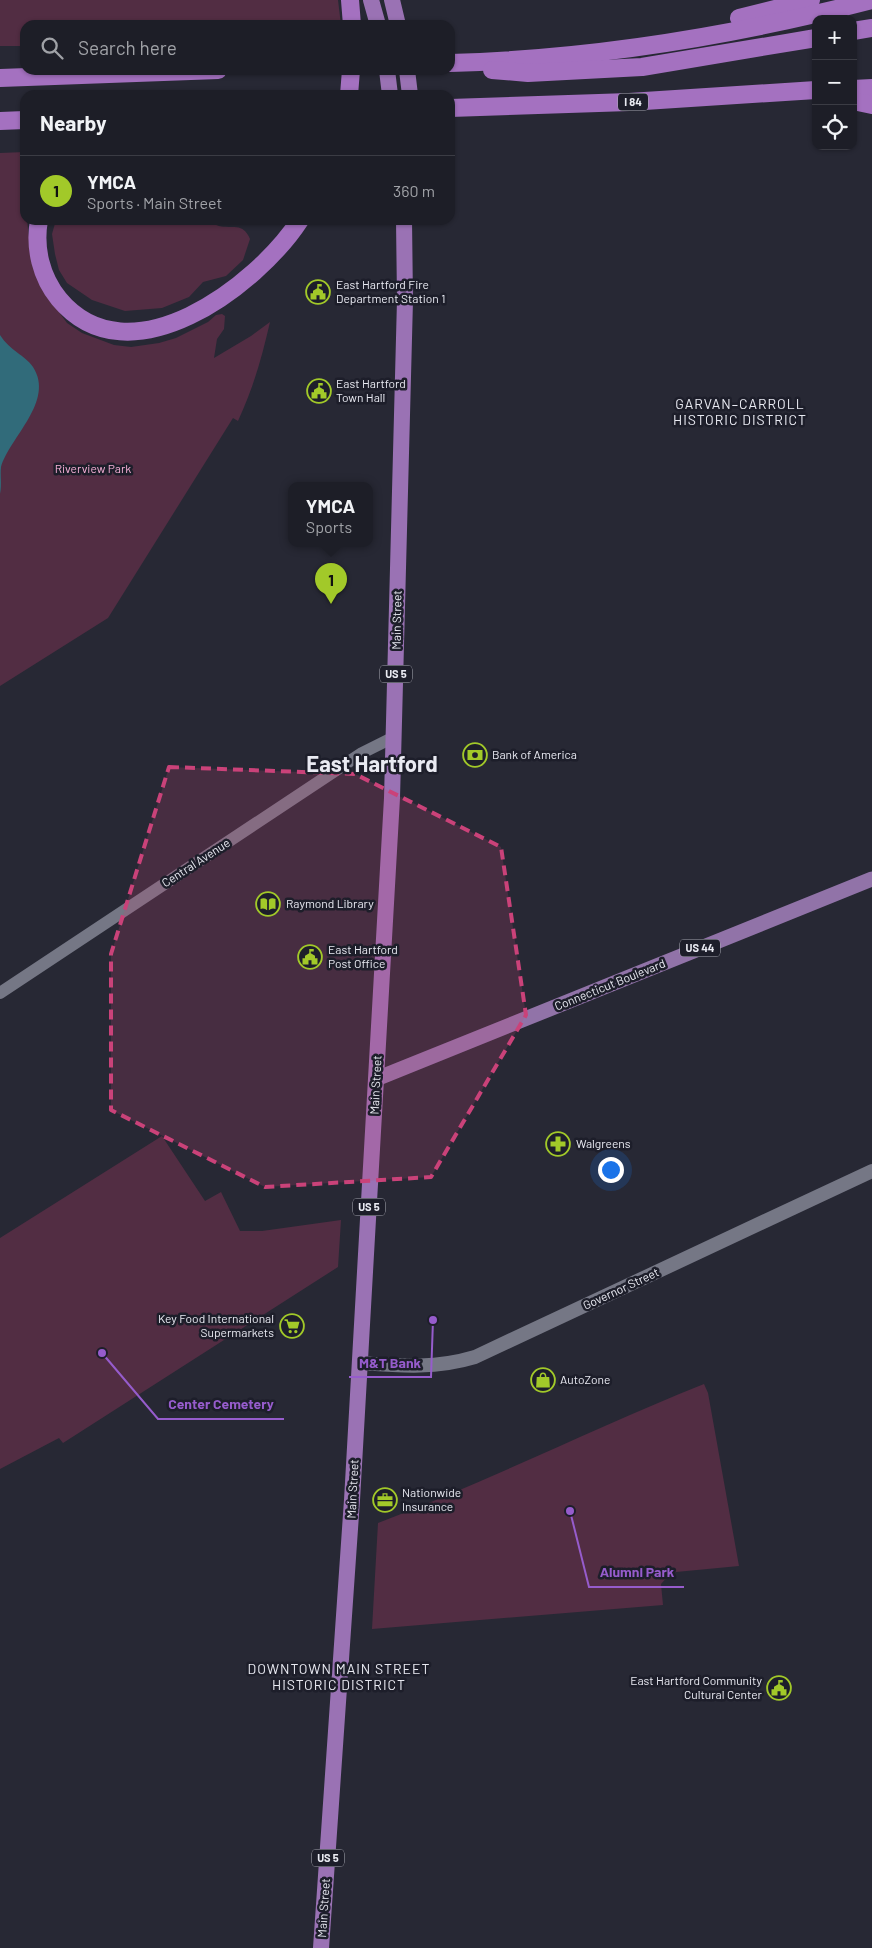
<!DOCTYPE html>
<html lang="en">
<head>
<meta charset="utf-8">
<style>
	body { margin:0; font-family:Barlow,sans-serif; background:#25272f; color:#f1f3f6 }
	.controls { position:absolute; right:15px; top:15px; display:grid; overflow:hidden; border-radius:10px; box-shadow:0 1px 4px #0004 }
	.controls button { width:45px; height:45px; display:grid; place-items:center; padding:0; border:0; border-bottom:1px solid #3b3c44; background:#1d1e27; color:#f1f3f6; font:25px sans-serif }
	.you { position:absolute; left:610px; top:1169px; width:18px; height:18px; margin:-12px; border:4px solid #fff; border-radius:50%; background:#1a73e8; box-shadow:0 0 0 8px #1a73e833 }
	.badge { display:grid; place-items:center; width:32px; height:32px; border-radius:50%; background:#a2c929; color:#111; font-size:16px; font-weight:700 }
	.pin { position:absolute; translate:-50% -41px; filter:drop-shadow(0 1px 2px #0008) }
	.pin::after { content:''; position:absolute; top:26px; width:18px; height:15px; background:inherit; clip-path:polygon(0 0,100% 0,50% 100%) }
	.popup { position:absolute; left:288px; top:482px; width:85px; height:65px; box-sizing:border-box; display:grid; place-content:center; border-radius:10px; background:#1d1e27; filter:drop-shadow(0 1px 4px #0005); font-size:16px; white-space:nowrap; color:#a0a2a7 }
	.popup b { font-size:19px; color:#f1f3f6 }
	.popup::after { content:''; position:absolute; left:50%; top:100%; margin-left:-10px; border:10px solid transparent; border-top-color:#1d1e27 }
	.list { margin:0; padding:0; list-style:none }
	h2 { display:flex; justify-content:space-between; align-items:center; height:65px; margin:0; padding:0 20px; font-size:21px }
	h2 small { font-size:16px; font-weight:400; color:#a0a2a7 }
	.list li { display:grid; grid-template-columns:32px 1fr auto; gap:15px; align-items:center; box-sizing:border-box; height:70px; padding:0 20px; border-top:1px solid #3b3c44 }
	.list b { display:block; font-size:19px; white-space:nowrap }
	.list p { margin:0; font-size:16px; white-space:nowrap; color:#a0a2a7 }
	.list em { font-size:16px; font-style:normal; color:#a0a2a7 }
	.icon { flex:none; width:28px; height:28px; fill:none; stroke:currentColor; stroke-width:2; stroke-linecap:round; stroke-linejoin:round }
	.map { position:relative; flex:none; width:872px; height:1948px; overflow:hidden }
	.search { position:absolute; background:#1d1e27; box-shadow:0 1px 4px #0004; left:20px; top:20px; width:435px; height:55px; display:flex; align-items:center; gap:12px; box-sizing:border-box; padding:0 18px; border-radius:15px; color:#a0a2a7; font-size:19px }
	.panel { position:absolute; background:#1d1e27; box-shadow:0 1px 4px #0004; left:20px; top:90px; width:435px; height:135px; border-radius:15px }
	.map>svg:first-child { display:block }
</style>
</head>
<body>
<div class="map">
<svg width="872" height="1948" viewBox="0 0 872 1948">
	<rect width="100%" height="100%" fill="#272834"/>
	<!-- green -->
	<g fill="#522d43">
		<path d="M0,0H338L341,25H25V46H0Z"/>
		<path d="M25,152V220H27L30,246L56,308L67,323L82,333L114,345L131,347L159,343L176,338L208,322L216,315L222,314L225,316L224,329L217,339L214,358L251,336L270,322C262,357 253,389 238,421L233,418L108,618L0,686V153Z"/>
		<path d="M56,220H208C212,222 215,225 219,226C232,229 243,222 250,239L243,260L226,276L203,282L189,297L162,308L125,311L92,300L67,283L59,270L55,254L52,234Z"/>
		<path d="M162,1136L205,1201L221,1192L240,1231H262L341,1220L338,1267L63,1443L59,1438L0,1469V1238Z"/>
		<path d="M704,1384L708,1393L739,1566L676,1572L669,1575L661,1584L663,1605L372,1629L378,1523C489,1481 594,1428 704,1384Z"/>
	</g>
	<!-- water -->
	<path fill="#316b7a" d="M0,335C10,351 25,355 33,367C55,401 10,437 1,467C0,475 2,485 0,494Z"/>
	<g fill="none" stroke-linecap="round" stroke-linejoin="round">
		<!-- tertiary -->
		<path stroke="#757785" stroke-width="12" d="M0,993L362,753L394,737"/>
		<!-- secondary -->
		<path stroke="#757785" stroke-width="14" d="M360,1363C401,1366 435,1369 475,1357L872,1171"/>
		<!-- primary -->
		<path stroke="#9173a8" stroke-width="15" d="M376,1079L872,879"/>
		<!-- trunk -->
		<g stroke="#9a72b4" stroke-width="16">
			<path d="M371,0L378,25"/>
			<path d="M392,0L398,25"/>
			<path d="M387,70L390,95"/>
			<path d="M407,70L410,95"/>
			<path d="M321,1948L352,1500L392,798L405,300L404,220"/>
		</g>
		<!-- motorway -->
		<g stroke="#a471c0" stroke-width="18">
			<path d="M350,0L352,25"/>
			<path d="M739,18L811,0"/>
			<path d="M853,31L872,28"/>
			<path d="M450,63C593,59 734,36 872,0"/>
			<path d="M492,70L528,73L642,67L816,38"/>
			<path d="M0,78L218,70"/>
			<path d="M853,89L872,88"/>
			<path d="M349,95L351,70"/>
			<path d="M853,101L872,105"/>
			<path d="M450,108L629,102L816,90"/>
			<path d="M0,121L25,120"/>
			<path d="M39,220C34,248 41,277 59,299C129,383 257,286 300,220"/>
		</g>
	</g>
	<!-- marked area -->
	<path fill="#ca4279" fill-opacity="0.2" stroke="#ca4279" stroke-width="4" stroke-dasharray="10 6" stroke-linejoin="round" d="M169,767L355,774L501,847L526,1015L431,1177L265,1187L111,1110V954Z"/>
	<!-- icons -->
	<defs>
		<g id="civic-ring" transform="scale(1.25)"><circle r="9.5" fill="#1d1e2a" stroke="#a2c929" stroke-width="1.5"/><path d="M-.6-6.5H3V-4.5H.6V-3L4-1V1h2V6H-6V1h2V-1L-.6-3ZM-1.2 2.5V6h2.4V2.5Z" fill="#a2c929"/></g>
		<g id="bank-ring" transform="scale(1.25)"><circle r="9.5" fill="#1d1e2a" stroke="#a2c929" stroke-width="1.5"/><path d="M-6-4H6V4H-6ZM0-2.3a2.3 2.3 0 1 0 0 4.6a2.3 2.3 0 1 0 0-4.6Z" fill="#a2c929"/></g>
		<g id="library-ring" transform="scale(1.25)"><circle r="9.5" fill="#1d1e2a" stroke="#a2c929" stroke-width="1.5"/><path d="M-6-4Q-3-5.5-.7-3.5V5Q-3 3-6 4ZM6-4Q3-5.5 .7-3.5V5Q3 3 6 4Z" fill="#a2c929"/></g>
		<g id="pharmacy-ring" transform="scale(1.25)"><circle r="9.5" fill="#1d1e2a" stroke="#a2c929" stroke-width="1.5"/><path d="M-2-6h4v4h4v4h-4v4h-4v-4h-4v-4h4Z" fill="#a2c929"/></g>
		<g id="supermarket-ring" transform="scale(1.25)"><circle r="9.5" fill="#1d1e2a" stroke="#a2c929" stroke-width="1.5"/><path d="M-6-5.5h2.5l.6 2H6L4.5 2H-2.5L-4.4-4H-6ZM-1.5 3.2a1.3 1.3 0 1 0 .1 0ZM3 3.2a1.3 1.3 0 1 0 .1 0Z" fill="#a2c929"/></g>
		<g id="shop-ring" transform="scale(1.25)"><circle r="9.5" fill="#1d1e2a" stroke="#a2c929" stroke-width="1.5"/><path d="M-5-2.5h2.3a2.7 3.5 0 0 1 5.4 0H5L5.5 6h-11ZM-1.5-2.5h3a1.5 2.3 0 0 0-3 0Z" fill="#a2c929"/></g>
		<g id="office-ring" transform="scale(1.25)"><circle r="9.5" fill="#1d1e2a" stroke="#a2c929" stroke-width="1.5"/><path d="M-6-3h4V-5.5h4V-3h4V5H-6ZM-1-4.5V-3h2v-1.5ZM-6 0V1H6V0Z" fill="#a2c929"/></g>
	</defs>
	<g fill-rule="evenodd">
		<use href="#civic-ring" x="318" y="292"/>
		<use href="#civic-ring" x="319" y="391"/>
		<use href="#bank-ring" x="475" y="755"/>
		<use href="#library-ring" x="268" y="904"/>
		<use href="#civic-ring" x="310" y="957"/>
		<use href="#pharmacy-ring" x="558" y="1144"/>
		<use href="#supermarket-ring" x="292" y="1326"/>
		<use href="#shop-ring" x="543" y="1380"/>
		<use href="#office-ring" x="385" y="1500"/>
		<use href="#civic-ring" x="779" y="1688"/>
	</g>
	<g text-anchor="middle" stroke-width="5" stroke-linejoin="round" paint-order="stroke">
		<!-- shield labels -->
		<g fill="#1d1e2a" stroke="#acadb6" stroke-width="1">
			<rect x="618" y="93.5" width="30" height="17" rx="4"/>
			<rect x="380" y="665.5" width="32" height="17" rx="4"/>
			<rect x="680" y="939.5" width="40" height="17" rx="4"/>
			<rect x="353" y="1198.5" width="32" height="17" rx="4"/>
			<rect x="312" y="1849.5" width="32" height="17" rx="4"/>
		</g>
		<g font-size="11" font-weight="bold" fill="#e9eaf2">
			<text x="633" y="106">I 84</text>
			<text x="396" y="678">US 5</text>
			<text x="700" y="952">US 44</text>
			<text x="369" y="1211">US 5</text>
			<text x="328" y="1862">US 5</text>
		</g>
		<!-- poi labels -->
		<g font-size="12" fill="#e9eaf2" stroke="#1d1e2a" text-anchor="start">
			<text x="336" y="289">East Hartford Fire<tspan x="336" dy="14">Department Station 1</tspan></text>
			<text x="336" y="388">East Hartford<tspan x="336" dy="14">Town Hall</tspan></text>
			<text x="492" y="759">Bank of America</text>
			<text x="286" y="908">Raymond Library</text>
			<text x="328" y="954">East Hartford<tspan x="328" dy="14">Post Office</tspan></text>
			<text x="576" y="1148">Walgreens</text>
			<text x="274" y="1323" text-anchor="end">Key Food International<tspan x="274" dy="14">Supermarkets</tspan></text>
			<text x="560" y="1384">AutoZone</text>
			<text x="402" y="1497">Nationwide<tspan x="402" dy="14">Insurance</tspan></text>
			<text x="762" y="1685" text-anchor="end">East Hartford Community<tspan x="762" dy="14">Cultural Center</tspan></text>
		</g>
		<!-- park labels -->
		<g font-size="12" fill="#f6b0d7" stroke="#1d1e2a">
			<text x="93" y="473">Riverview Park</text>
		</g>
		<!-- street labels -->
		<g font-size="12" fill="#e9eaf2" stroke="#1d1e2a">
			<text transform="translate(397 620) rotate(-89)" y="4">Main Street</text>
			<text transform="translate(196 863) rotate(-33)" y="4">Central Avenue</text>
			<text transform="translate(610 985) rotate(-22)" y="4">Connecticut Boulevard</text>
			<text transform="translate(376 1085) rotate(-87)" y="4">Main Street</text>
			<text transform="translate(621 1289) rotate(-25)" y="4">Governor Street</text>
			<text transform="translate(353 1489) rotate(-87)" y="4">Main Street</text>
			<text transform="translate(324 1908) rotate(-86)" y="4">Main Street</text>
		</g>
		<!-- neighbourhood labels -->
		<g font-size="14" letter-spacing="1" fill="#e9eaf2" stroke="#1d1e2a">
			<text x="740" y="409">GARVAN–CARROLL<tspan x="740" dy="16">HISTORIC DISTRICT</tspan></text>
			<text x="339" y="1674">DOWNTOWN MAIN STREET<tspan x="339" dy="16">HISTORIC DISTRICT</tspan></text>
		</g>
		<!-- town labels -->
		<g font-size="22" font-weight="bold" fill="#e9eaf2" stroke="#1d1e2a">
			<text x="372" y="772">East Hartford</text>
		</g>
	</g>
	<!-- callouts -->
	<path fill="none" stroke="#965ccc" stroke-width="2" d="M433 1320L431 1377H349M102 1353L158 1419H284M570 1511L589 1587H684"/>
	<g fill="#965ccc" stroke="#1d1e2a" stroke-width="2">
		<circle cx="433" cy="1320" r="5"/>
		<circle cx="102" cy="1353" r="5"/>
		<circle cx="570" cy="1511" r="5"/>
	</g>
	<g font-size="14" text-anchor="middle" font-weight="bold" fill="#965ccc" stroke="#1d1e2a" stroke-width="5" stroke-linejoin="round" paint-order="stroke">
		<text x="390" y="1368">M&amp;T Bank</text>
		<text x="221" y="1409">Center Cemetery</text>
		<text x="637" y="1577">Alumni Park</text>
	</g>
</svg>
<div class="controls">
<button>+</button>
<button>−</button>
<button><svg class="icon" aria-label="locate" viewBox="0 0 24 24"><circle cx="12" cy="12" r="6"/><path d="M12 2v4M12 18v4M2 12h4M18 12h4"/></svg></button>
</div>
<div class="you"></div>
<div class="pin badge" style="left:331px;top:604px">1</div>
<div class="popup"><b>YMCA</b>Sports</div>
<div class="search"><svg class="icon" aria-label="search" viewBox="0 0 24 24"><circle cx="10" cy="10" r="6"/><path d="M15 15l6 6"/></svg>Search here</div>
<section class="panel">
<h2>Nearby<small></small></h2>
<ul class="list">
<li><span class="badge">1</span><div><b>YMCA</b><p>Sports · Main Street</p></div><em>360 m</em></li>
</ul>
</section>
</div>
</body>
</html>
